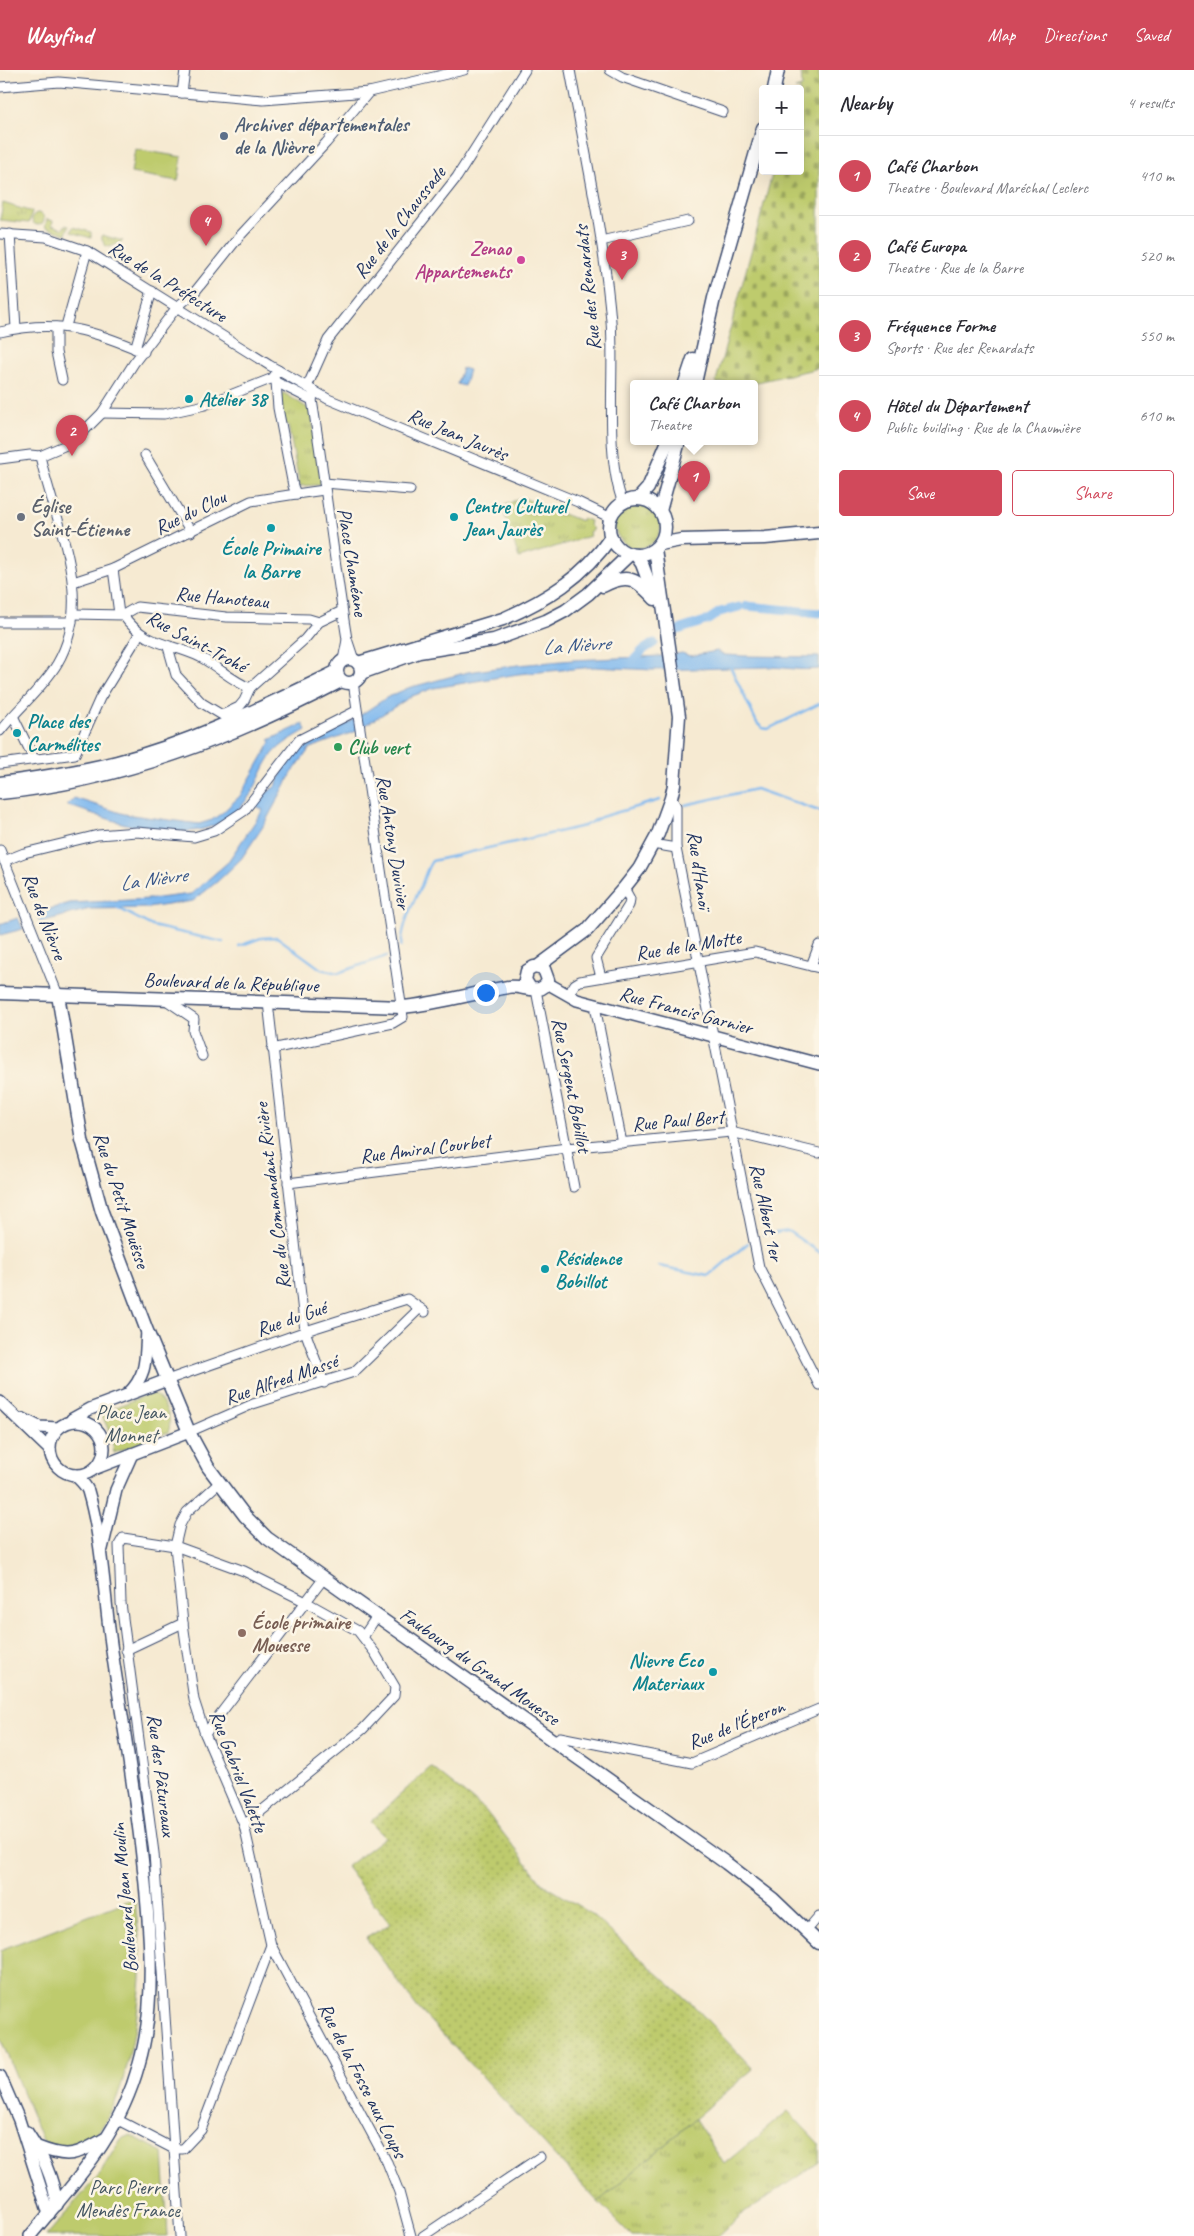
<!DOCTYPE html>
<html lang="en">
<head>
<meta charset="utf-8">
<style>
	body { margin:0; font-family:Caveat,sans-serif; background:#f7f7f7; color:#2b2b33 }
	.controls { position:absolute; right:15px; top:15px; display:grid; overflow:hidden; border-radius:5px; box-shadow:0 5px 20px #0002 }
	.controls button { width:45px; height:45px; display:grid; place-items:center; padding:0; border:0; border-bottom:1px solid #e1e1e2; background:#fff; color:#2b2b33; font:25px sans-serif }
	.you { position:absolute; left:485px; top:922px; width:18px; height:18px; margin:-12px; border:4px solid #fff; border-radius:50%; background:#1a73e8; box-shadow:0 0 0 8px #1a73e833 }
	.badge { display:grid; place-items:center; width:32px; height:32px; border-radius:50%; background:#d1495b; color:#fff; font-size:16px; font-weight:700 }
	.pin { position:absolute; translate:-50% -41px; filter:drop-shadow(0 1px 2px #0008) }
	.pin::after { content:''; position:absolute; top:26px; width:18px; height:15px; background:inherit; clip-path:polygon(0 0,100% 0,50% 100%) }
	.popup { position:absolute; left:630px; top:310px; width:128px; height:65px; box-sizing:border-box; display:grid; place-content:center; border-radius:5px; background:#fff; filter:drop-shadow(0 1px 4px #0005); font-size:16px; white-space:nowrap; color:#7c7c81 }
	.popup b { font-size:19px; color:#2b2b33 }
	.popup::after { content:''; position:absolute; left:50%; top:100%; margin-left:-10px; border:10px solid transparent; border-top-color:#fff }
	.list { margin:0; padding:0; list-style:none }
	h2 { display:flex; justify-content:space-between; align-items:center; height:65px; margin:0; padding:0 20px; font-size:21px }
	h2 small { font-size:16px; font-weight:400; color:#7c7c81 }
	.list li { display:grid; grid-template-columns:32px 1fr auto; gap:15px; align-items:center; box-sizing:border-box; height:80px; padding:0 20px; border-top:1px solid #e1e1e2 }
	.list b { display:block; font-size:19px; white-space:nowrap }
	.list p { margin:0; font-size:16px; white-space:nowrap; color:#7c7c81 }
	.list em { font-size:16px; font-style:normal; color:#7c7c81 }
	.actions { display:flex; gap:10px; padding:15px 20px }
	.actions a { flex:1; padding:11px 0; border:1px solid #d1495b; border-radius:5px; text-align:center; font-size:18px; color:#d1495b }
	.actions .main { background:#d1495b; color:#fff }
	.map { position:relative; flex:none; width:819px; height:2166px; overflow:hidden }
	header { display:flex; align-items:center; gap:30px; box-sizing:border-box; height:70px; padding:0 25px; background:#d1495b; color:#fff }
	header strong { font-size:24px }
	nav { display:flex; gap:28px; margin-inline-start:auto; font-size:18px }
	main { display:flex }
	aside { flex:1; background:#fff }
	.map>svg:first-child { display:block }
</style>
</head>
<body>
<header>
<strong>Wayfind</strong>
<nav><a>Map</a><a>Directions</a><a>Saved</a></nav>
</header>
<main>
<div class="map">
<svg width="819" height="2166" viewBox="0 0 819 2166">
	<defs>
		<pattern id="grass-tufts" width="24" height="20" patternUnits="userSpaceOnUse" patternTransform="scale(1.25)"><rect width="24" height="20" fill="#becb6d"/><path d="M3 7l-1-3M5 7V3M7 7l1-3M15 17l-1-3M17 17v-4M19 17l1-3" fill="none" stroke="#9aa55d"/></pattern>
		<pattern id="cemetery-stones" width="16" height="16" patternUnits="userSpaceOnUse" patternTransform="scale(1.25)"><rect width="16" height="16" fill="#becb6d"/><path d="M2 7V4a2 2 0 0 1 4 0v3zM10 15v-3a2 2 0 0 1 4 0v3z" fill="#9aa55d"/></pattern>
		<pattern id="garden-dots" width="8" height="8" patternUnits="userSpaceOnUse" patternTransform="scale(1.25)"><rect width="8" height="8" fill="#becb6d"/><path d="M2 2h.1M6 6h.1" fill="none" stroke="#9aa55d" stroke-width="1.8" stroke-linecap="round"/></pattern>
	</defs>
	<rect width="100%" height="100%" fill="#fcf5e5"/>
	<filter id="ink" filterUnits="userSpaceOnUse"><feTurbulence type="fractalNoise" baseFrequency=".02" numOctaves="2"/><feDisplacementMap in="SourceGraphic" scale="10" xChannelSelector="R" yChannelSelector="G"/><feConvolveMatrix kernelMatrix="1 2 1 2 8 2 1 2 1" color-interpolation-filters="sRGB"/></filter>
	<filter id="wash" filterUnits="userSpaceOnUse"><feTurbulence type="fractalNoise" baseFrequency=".0096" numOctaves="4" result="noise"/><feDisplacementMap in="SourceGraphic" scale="20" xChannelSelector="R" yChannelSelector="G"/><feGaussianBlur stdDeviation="1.12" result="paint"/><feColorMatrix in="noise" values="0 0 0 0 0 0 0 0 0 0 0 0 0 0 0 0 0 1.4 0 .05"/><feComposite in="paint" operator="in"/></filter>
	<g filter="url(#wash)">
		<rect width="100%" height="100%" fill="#f6ead2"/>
		<!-- grass -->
		<g fill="url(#grass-tufts)" stroke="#6c7d66">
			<path d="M3,133L32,142L29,153L0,150Z"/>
			<circle cx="38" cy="149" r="6"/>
			<path d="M47,149L53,151L52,155L63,159L65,155L69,156L66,164L45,157Z"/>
			<path d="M73,157L91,162V168L71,162Z"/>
			<path d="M102,165L123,171L110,177L106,176L102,170Z"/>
			<path d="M284,323L311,340L321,413L319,415L300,416L288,355L284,353L280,324Z"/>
			<path d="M521,427L581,451L582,448L590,451L589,455L593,459L589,462L590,466L519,488L502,437Z"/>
			<circle cx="638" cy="455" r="23"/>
			<path d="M788,2041L819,2074V2092L740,2146L718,2166H632L598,2132L695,2049L724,2094Z"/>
		</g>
		<!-- cemetery -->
		<path fill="url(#cemetery-stones)" stroke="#6c7d66" d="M801,0H819V298L753,313H717L716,311L773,101H800V19H795L802,17Z"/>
		<!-- park -->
		<g fill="#becb6d" stroke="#6c7d66">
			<path d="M135,79L182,87L178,111L131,103Z"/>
			<path d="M151,1323C163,1327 174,1350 168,1362L114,1383L112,1368L101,1343Z"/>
			<path d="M135,1828C137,1854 142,1882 141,1908C138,1950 117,2119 42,2070L0,1967V1880Z"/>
			<path d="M130,2065L163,2082L168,2166H46L98,2106L121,2069Z"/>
		</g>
		<!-- garden -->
		<path fill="url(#garden-dots)" stroke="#6c7d66" d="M431,1697L485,1740L543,1814L590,1843L695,1937L753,1999L598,2132L417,1937L366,1868L390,1854L346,1797L385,1767L370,1752Z"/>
		<!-- water -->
		<g fill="#7eb8ef" stroke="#4c74a6">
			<path d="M462,298L469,300L464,316L457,314Z"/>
			<path d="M717,581L725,585L744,586L819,587V599C799,601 785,597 766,597L653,600L594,597L518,604L434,618L412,626L354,662L310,678L292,703L262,758L241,789L218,811L193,831L147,838L90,839L40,852L36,843L70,833L150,829L191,824L227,793L263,740L255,735L259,728L276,716L284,697L299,678L350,652L386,628L408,618L468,602L518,595L573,590L663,586L682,583L690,586Z"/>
			<path d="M303,654L306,660C294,667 281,674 272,685C262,698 258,715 248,728C205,788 123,754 67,735L74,728L124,744L199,754L212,750L222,743L240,726L271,672L269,670Z"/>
			<path d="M18,848L23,859L0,865V854Z"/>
		</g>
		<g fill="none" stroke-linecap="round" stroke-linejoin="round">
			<!-- stream -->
			<g stroke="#7eb8ef" stroke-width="2.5">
				<path d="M730,596L757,653L762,658L768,659L819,634"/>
				<path d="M685,735L756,719L819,741"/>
				<path d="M116,837L152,856L223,872"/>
				<path d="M239,876L261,868L277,867L321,899L338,903L387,886"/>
				<path d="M401,876C403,853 411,837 421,816C425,807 426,799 432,791L584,756L601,747L660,730"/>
				<path d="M763,1165L788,1161L819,1182"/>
				<path d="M659,1196L709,1206L748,1173"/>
			</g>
			<!-- canal -->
			<g stroke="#7eb8ef" stroke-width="9">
				<path d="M747,536L819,543"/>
				<path d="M675,561L708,550L720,542L739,537"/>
				<path d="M631,593L643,580L654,573"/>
			</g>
		</g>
	</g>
	<g filter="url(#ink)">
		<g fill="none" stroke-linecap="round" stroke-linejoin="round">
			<!-- street casing -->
			<g stroke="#3c4b6f" stroke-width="11">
				<g id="street">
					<path d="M570,0C585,83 604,167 611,251C615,304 604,385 623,433"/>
					<path d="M610,0L622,7L723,42"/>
					<path d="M0,17L59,12L263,30L369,22L464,0"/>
					<path d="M182,23L185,0"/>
					<path d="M0,164L46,167L87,181L269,295L328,329L578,432L611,448"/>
					<path d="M10,164L16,258"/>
					<path d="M601,171L688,151"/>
					<path d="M66,256L87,181"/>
					<path d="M56,257V282L62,310"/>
					<path d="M0,262C59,249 90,260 144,282"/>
					<path d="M135,279L152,221"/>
					<path d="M273,308L276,312L278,338L293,416L296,424L324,420"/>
					<path d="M276,312L312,330"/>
					<path d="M307,317L328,270L457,107L525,0"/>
					<path d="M314,321L312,330C325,410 334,490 347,569L354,590"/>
					<path d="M102,343L164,344L205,335L273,308L278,300"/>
					<path d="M145,385L191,462"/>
					<path d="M40,386L66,375L83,362L102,343L134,293L177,237L194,223L238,168L326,73L369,22"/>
					<path d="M0,389L30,385L40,386"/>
					<path d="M324,413L410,420"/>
					<path d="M113,499L119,544"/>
					<path d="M73,512L113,499L251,431L296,424"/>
					<path d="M74,544L123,545C145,576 171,573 200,587C217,596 232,611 250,618"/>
					<path d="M123,545L137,537L226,547L309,549L319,552"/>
					<path d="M0,552H72"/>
					<path d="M168,577L176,605L202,633L222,645L239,637L244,631L250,618L305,569L319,552L342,541"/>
					<path d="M343,590L347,570"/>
					<path d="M13,646L34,689"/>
					<path d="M0,661C18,638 42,619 57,594C96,527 55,454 40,386"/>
					<path d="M0,694L75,684L100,628L140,563"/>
					<path d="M671,728L676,736V778L759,1197L819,1315"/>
					<path d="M652,774L676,778"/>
					<path d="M0,780L58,925"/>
					<path d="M4,791L24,783L98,765L137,762L194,767L214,761L244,741L299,670L356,641"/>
					<path d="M811,896L819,875"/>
					<path d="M601,907L596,888L629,835L630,829L624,818"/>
					<path d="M536,920L574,1117"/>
					<path d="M568,925L575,914L580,911L755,882L819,898"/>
					<path d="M166,930L194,949L193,961L202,986"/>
					<path d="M268,932L305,1261L324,1313"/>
					<path d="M597,936L596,941L622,1073"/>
					<path d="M272,979L393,953L403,947L353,612"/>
					<path d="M288,1113L567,1078L731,1062L819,1083"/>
					<path d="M167,1310L312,1259L407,1229L425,1242"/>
					<path d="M189,1362L253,1334L354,1302L420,1238"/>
					<path d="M363,1567L377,1546"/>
					<path d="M126,1580L183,1553"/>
					<path d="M205,1664L324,1508"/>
					<path d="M554,1671L560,1667L692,1693L819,1639"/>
					<path d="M807,1860L819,1846"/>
					<path d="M271,1875L387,2092L399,2122L411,2166"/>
					<path d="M118,2050L174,2079"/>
					<path d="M174,2079L154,1783L121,1533L119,1475L123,1468L175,1476L244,1501L306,1532L358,1561L375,1583L395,1617L394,1626L363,1659L244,1755"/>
					<path d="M180,2166L174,2079H183L201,2060L271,1875L244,1755L205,1664L194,1630L183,1553L175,1476L180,1455L187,1442L219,1413"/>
					<path d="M423,2166L540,2087"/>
				</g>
			</g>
			<!-- secondary casing -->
			<g stroke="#3c4b6f" stroke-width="14">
				<g id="secondary">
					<path d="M547,913L577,930L819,994"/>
					<path d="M128,1324C148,1304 145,1288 147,1261"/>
					<path d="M0,1332L50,1380"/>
					<path d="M23,1349L39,1357L58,1358"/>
					<path d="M72,1349L90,1339L167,1310"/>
					<circle cx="77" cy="1378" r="27"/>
					<path d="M96,1398L189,1362"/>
					<path d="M102,1479L116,1420L132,1384"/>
					<path d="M0,2006L19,2050L49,2144"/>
					<path d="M27,2062C43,2086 53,2107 57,2135"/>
					<path d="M38,2077C68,2089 77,2085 104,2069"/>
					<path d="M30,2166C77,2109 119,2067 139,1994C149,1960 151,1921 150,1885C146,1783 127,1681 112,1581C104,1528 103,1472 88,1421C86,1415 80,1410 75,1405"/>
				</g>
			</g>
			<!-- primary casing -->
			<g stroke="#3c4b6f" stroke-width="15">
				<g id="primary">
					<path d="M774,19L778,0"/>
					<path d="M685,313L693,289"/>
					<path d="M695,313L714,228L763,58"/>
					<path d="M638,429L648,418L668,371"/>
					<circle cx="637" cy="457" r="28"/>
					<path d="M660,441L679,371"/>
					<path d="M660,474L681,470L765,468L819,463"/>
					<path d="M636,485L642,494L654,526"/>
					<path d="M603,516C629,502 637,510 655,529"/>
					<circle cx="349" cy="601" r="12"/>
					<path d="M358,593L503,549C546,530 584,507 611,467"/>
					<path d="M361,603L419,582L494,570L546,551L565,541L588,524L630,484"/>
					<path d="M0,713C39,708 78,702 117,692C194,672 265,636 336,602"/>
					<path d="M0,723C121,711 234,667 341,611"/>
					<path d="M537,897L587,860L624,818L639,799L658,764L671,728L674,715L679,646L655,479"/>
					<path d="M0,923L402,937C438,934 473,923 508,917C522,914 542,928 548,910L544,899L534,897L527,901L525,910L530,918"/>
					<path d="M58,925L82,1070L102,1142L147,1261L189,1362L208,1397L245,1446L267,1468L726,1793L773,1829L819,1873"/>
				</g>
			</g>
			<!-- street -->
			<use href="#street" stroke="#fff" stroke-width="9"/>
			<!-- secondary -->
			<use href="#secondary" stroke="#fff" stroke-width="11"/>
			<!-- primary -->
			<use href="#primary" stroke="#fff" stroke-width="12"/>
		</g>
	</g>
	<!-- markers -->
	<circle fill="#5c6f8a" stroke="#fcf5e5" stroke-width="2" cx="224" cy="66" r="5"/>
	<circle fill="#d1479c" stroke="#fcf5e5" stroke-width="2" cx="521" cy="190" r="5"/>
	<g fill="#0f9aa8" stroke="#fcf5e5" stroke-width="2">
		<circle cx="189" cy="329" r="5"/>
		<circle cx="454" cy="447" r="5"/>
		<circle cx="271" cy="458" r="5"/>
		<circle cx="17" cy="663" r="5"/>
		<circle cx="545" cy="1199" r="5"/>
		<circle cx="713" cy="1602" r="5"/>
	</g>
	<circle fill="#6b7280" stroke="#fcf5e5" stroke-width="2" cx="21" cy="447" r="5"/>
	<circle fill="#2e9e5b" stroke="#fcf5e5" stroke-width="2" cx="338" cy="677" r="5"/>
	<circle fill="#8d6e63" stroke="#fcf5e5" stroke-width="2" cx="242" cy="1563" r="5"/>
	<g text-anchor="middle" stroke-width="5" stroke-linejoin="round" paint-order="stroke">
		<!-- service labels -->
		<g font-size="20" font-weight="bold" fill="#4e5e75" stroke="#fcf5e5" text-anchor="start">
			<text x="234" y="61">Archives départementales<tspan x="234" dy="23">de la Nièvre</tspan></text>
		</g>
		<!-- street labels -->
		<g font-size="20" fill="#1b2f5e" stroke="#fcf5e5">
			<text transform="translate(399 152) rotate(-52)" y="7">Rue de la Chaussade</text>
			<text transform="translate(168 211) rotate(32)" y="7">Rue de la Préfecture</text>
			<text transform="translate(587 218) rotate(-96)" y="7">Rue des Renardats</text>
			<text transform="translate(458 364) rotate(23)" y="7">Rue Jean Jaurès</text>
			<text transform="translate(190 442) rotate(-26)" y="7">Rue du Clou</text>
			<text transform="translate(353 492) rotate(81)" y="7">Place Chaméane</text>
			<text transform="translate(222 527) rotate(5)" y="7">Rue Hanoteau</text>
			<text transform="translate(197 571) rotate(28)" y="7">Rue Saint-Trohé</text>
			<text transform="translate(394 772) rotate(81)" y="7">Rue Antony Duvivier</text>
			<text transform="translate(700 800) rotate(82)" y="7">Rue d'Hanoï</text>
			<text transform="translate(45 846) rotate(69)" y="7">Rue de Nièvre</text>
			<text transform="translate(688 875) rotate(-9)" y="7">Rue de la Motte</text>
			<text transform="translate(231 912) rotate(2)" y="7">Boulevard de la République</text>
			<text transform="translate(686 940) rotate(15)" y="7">Rue Francis Garnier</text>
			<text transform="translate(572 1015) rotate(79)" y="7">Rue Sergent Bobillot</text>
			<text transform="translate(678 1050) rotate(-5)" y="7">Rue Paul Bert</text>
			<text transform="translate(425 1078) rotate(-7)" y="7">Rue Amiral Courbet</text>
			<text transform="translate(272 1126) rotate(-97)" y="7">Rue du Commandant Rivière</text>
			<text transform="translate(122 1130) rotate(72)" y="7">Rue du Petit Mouësse</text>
			<text transform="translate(767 1142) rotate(78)" y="7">Rue Albert 1er</text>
			<text transform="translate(291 1248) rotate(-19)" y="7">Rue du Gué</text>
			<text transform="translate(281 1309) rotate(-19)" y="7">Rue Alfred Massé</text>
			<text transform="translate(480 1596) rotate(35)" y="7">Faubourg du Grand Mouesse</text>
			<text transform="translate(736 1654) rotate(-22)" y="7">Rue de l'Éperon</text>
			<text transform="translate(239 1701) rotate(69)" y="7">Rue Gabriel Valette</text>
			<text transform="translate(162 1705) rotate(83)" y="7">Rue des Pâtureaux</text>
			<text transform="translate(124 1828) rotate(-95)" y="7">Boulevard Jean Moulin</text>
			<text transform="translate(363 2010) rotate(63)" y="7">Rue de la Fosse aux Loups</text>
		</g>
		<!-- hotel labels -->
		<g font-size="20" font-weight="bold" fill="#b23c85" stroke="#fcf5e5" text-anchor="end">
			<text x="511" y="185">Zenao<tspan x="511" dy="23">Appartements</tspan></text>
		</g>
		<!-- culture labels -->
		<g font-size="20" font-weight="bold" fill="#0d838f" stroke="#fcf5e5" text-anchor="start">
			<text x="199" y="336">Atelier 38</text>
			<text x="464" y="443">Centre Culturel<tspan x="464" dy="23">Jean Jaurès</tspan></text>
			<text x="271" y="485" text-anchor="middle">École Primaire<tspan x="271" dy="23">la Barre</tspan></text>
			<text x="27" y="658">Place des<tspan x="27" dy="23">Carmélites</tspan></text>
			<text x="555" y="1195">Résidence<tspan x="555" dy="23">Bobillot</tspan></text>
			<text x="703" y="1597" text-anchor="end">Nievre Eco<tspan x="703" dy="23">Materiaux</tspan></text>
		</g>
		<!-- worship labels -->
		<g font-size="20" font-weight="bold" fill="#5b616d" stroke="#fcf5e5" text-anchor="start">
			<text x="31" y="443">Église<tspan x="31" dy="23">Saint-Étienne</tspan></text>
		</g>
		<!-- leisure labels -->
		<g font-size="20" font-weight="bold" fill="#27864d" stroke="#fcf5e5" text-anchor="start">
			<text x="348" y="684">Club vert</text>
		</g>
		<!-- park labels -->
		<g font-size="20" fill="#445662" stroke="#fcf5e5">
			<text x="131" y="1349">Place Jean<tspan x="131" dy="23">Monnet</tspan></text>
			<text x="128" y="2124">Parc Pierre<tspan x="128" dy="23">Mendès France</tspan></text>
		</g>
		<!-- education labels -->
		<g font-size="20" font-weight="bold" fill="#785e54" stroke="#fcf5e5" text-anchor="start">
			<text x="252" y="1559">École primaire<tspan x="252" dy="23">Mouesse</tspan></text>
		</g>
		<!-- water labels -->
		<g font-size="21" font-style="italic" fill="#39588a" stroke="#fcf5e5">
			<text transform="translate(576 575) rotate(-4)" y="7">La Nièvre</text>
			<text transform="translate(153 809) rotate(-8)" y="7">La Nièvre</text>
		</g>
	</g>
</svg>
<div class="controls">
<button>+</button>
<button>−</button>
</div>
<div class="you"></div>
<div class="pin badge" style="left:694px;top:432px">1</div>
<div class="popup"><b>Café Charbon</b>Theatre</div>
<div class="pin badge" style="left:72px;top:386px">2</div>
<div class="pin badge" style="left:622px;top:210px">3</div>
<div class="pin badge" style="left:206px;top:176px">4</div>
</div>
<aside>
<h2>Nearby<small>4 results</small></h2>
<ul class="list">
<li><span class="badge">1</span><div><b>Café Charbon</b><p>Theatre · Boulevard Maréchal Leclerc</p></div><em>410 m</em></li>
<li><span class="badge">2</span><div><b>Café Europa</b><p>Theatre · Rue de la Barre</p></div><em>520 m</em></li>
<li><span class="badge">3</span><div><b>Fréquence Forme</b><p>Sports · Rue des Renardats</p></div><em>550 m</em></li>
<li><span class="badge">4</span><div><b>Hôtel du Département</b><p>Public building · Rue de la Chaumière</p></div><em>610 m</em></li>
</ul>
<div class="actions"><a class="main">Save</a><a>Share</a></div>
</aside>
</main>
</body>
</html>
